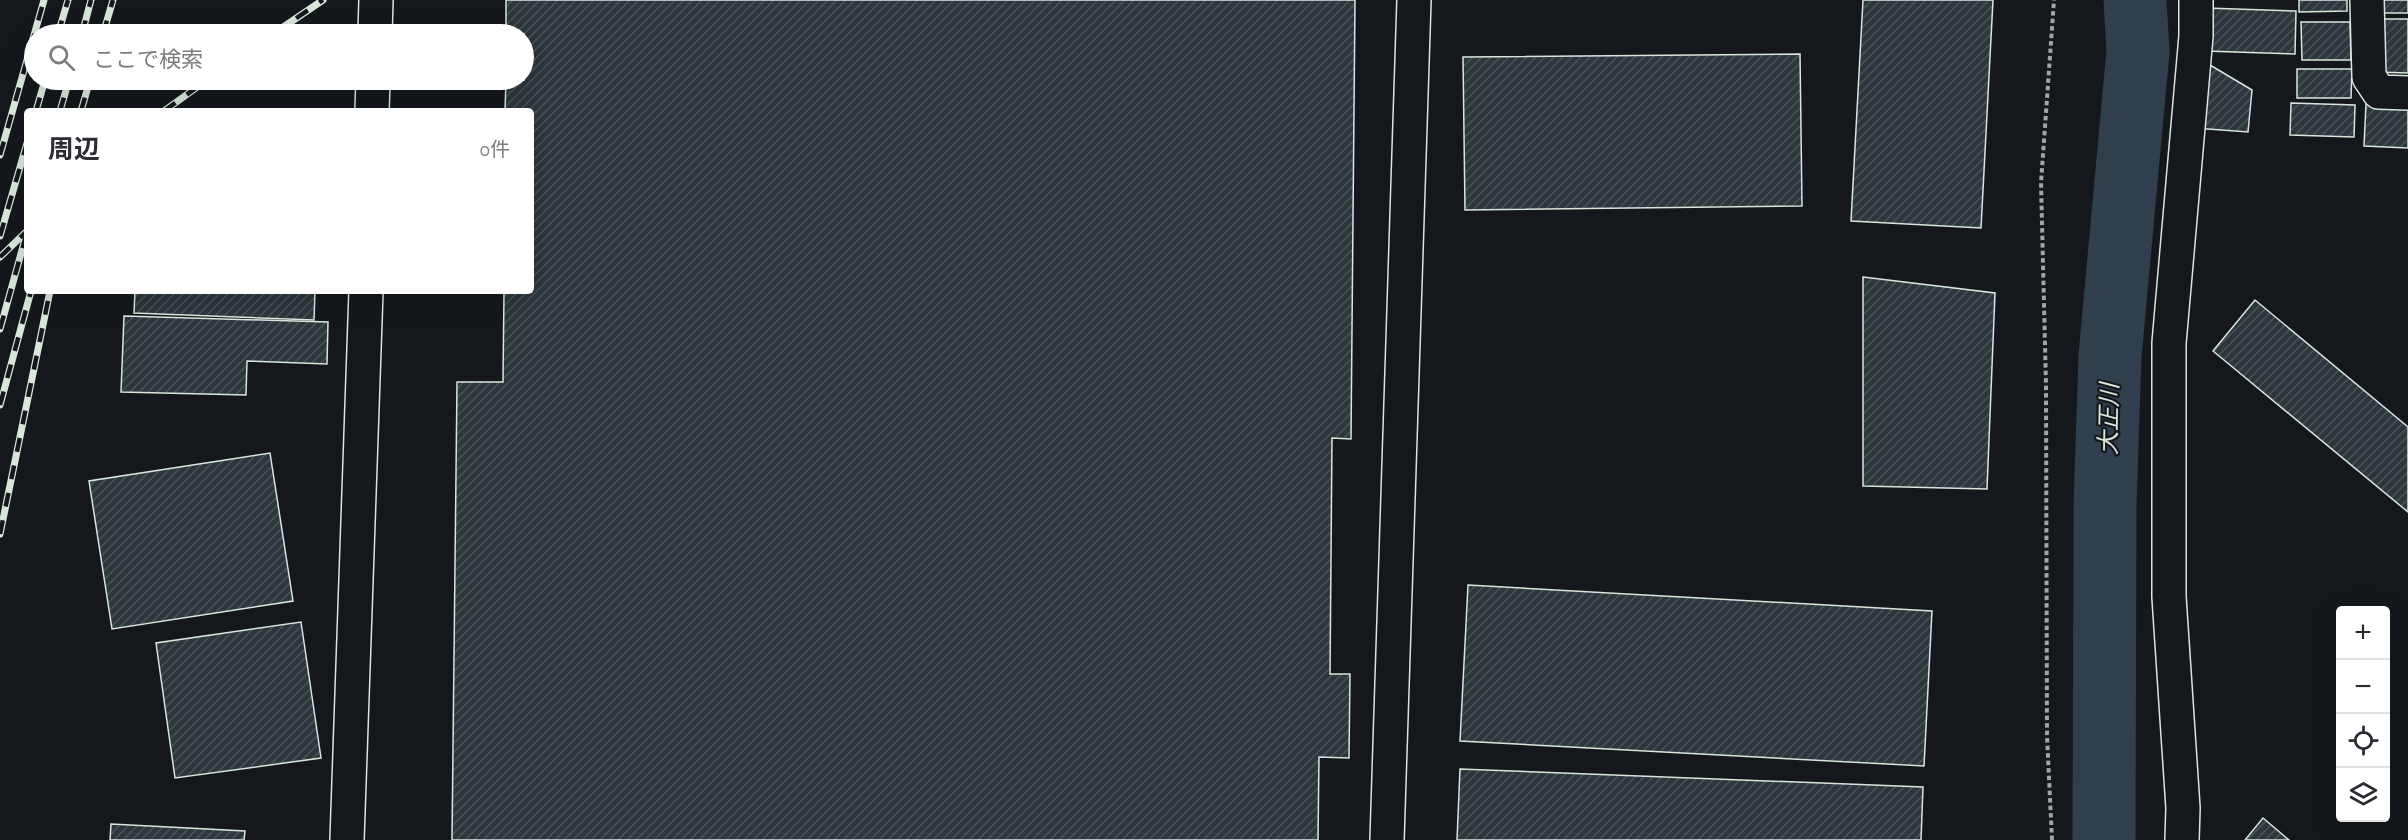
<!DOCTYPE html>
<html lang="ja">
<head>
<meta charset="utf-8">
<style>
	body { margin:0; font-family:"Alegreya Sans","Noto Sans JP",sans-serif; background:#f2f2f3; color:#2b2b33 }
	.controls { position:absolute; right:18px; bottom:18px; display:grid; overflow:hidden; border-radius:6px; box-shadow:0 6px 24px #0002 }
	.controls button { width:54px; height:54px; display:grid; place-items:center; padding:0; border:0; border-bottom:2px solid #e1e1e2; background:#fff; color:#2b2b33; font:30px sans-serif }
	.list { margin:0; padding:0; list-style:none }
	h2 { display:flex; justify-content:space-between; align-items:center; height:78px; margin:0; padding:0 24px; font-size:26px }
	h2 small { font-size:20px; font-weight:400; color:#7c7c81 }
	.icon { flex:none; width:33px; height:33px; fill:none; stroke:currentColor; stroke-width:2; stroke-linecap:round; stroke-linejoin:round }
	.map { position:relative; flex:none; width:2408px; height:840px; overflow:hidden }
	.search { position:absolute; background:#fff; box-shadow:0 6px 24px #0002; left:24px; top:24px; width:510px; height:66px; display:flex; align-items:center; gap:15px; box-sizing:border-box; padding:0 21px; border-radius:33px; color:#7c7c81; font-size:22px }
	.panel { position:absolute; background:#fff; box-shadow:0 6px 24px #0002; left:24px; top:108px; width:510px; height:186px; border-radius:6px }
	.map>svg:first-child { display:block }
</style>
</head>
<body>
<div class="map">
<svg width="2408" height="840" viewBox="0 0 2408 840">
	<defs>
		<pattern id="building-hatch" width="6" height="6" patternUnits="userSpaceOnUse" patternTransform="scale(1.5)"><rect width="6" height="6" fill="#2c363c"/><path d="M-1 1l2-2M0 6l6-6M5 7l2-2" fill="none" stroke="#4a5358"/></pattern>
	</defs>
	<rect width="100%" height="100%" fill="#14181c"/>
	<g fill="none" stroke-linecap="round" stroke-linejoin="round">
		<!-- river -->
		<path stroke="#2f3f4d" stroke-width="63" d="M2104,840L2105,505L2110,356L2138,51L2135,0"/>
	</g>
	<!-- building -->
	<g fill="url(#building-hatch)" stroke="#d8e6dc" stroke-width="1.5">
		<path d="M506,0H1355L1351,439L1332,438L1330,674H1350L1349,758L1319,757L1318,840H452L457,382H503L504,291H531V111H505L506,80H524V34H506Z"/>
		<path d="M1863,0H1993L1981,228L1851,221Z"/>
		<path d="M2299,0H2347V11L2299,12Z"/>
		<rect x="2374" y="0" width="34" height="13"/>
		<path d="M2206,8L2296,11L2295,54L2205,51Z"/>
		<path d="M2377,19H2408V73L2376,72Z"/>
		<path d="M2301,22H2350L2351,60H2302Z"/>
		<path d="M1800,54L1802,206L1465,210L1463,57Z"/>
		<path d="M2200,59L2252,90L2248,132L2195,128Z"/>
		<path d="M2297,69H2352L2351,98H2297Z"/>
		<path d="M2291,103L2355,105L2354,137L2290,135Z"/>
		<path d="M2366,104L2408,106V148L2364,146Z"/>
		<path d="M1863,277L1995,293L1987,489L1863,486Z"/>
		<path d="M135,291H315L314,320L134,313Z"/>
		<path d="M2255,300L2408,427V512L2213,351Z"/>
		<path d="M124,316L328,322L327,364L247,361L246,395L121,392Z"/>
		<path d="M270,453L293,601L112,629L89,481Z"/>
		<path d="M1468,585L1932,611L1924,766L1460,741Z"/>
		<path d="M301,622L321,758L175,778L156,643Z"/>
		<path d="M1460,769L1923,787L1921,840H1457Z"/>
		<path d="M2263,818L2289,840H2245Z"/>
		<path d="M111,824L245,831L244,840H110Z"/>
	</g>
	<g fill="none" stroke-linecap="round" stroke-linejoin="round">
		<!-- minor casing -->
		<g stroke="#d8e6dc" stroke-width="36">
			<g id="minor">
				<path d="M2367,0L2369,77L2379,92L2408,93"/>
				<path d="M375,34L376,0"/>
				<path d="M372,111L373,80"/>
				<path d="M347,840L366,291"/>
				<path d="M1387,840L1414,0"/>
				<path d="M2182,840L2183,808L2169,597V343L2196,36V0"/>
			</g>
		</g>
		<!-- path -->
		<path stroke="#9da8a2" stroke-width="4" stroke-dasharray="4.5 3" stroke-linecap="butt" d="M2052,840L2047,736L2046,385L2041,183L2054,0"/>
		<!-- minor -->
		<use href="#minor" stroke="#14181c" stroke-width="33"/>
		<!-- rail casing -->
		<g stroke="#d8e6dc" stroke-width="7">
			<g id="rail">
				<path d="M58,34L68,0"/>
				<path d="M82,34L91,0"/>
				<path d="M103,34L113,0"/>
				<path d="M273,34L323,0"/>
				<path d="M36,111L45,80"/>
				<path d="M60,111L69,80"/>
				<path d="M81,111L90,80"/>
				<path d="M164,111L207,80"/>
				<path d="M0,155L44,0"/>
				<path d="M0,236L27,143"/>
				<path d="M0,257L26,232"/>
				<path d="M0,329L27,232"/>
				<path d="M0,405L31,291"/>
				<path d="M0,534L50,291"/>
			</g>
		</g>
		<!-- rail -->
		<use href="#rail" stroke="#14181c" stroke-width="4.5" stroke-dasharray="14" stroke-linecap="butt"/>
	</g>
	<g text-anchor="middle" stroke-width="4.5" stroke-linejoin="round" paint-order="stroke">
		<!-- water labels -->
		<g font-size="24" font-style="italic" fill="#d8e6dc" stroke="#14181c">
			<text transform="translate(2109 419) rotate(-89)" y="8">大正川</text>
		</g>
	</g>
</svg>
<div class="controls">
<button>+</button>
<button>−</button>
<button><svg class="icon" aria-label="locate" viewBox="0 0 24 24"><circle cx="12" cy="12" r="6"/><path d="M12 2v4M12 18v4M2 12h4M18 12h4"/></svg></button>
<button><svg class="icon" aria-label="layers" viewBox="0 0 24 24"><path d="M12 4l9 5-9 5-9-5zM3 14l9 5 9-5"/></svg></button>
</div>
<div class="search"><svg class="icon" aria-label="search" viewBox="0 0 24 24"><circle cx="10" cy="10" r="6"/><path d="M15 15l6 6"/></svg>ここで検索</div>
<section class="panel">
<h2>周辺<small>0件</small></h2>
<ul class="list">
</ul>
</section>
</div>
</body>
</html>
